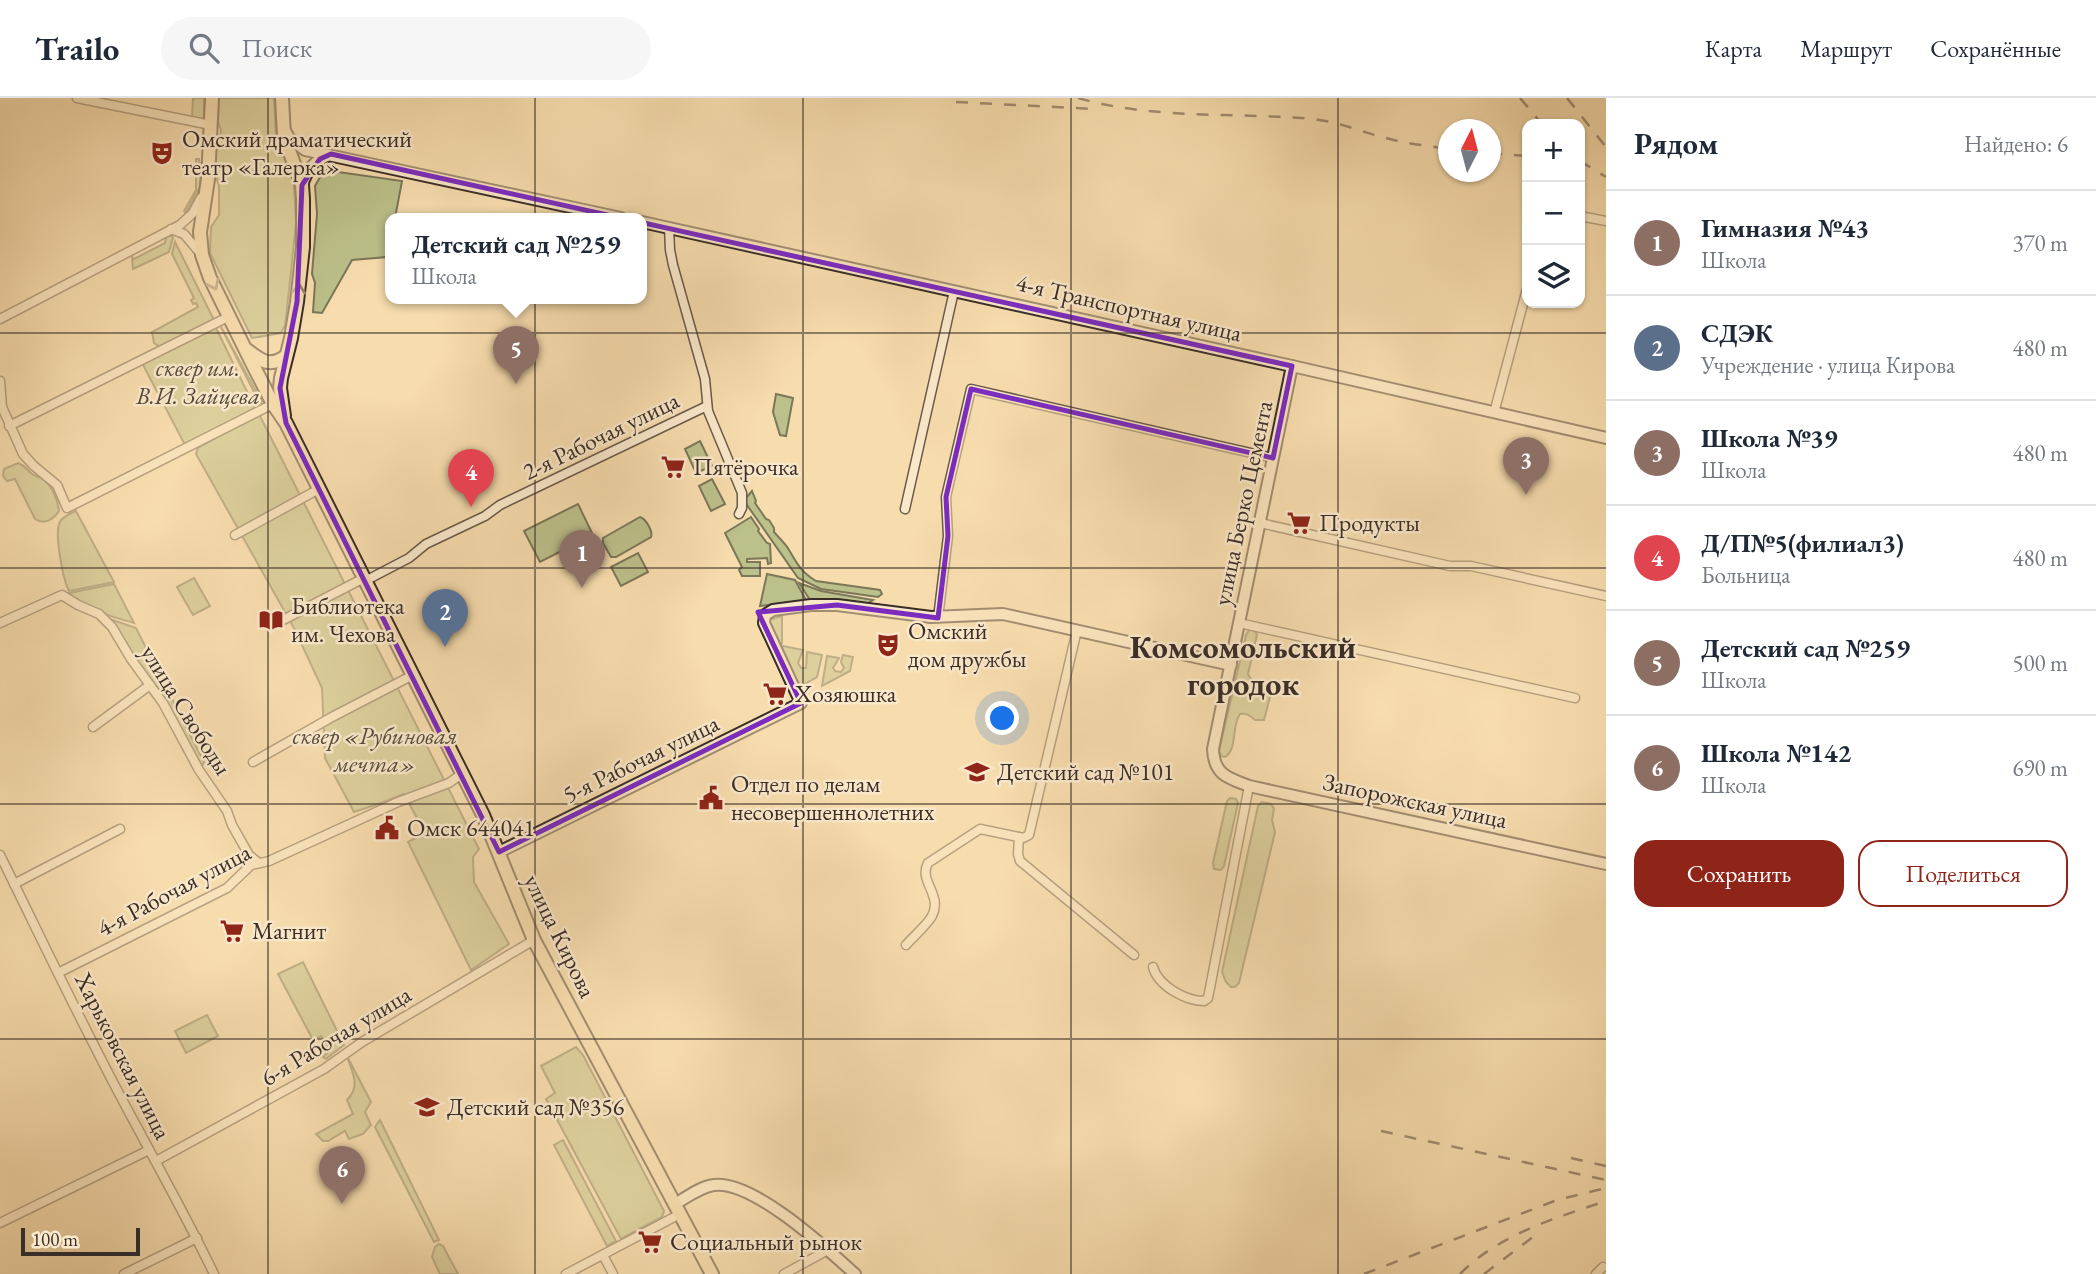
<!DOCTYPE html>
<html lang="ru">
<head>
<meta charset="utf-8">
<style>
	body { margin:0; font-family:"EB Garamond",serif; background:#f6f6f7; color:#1f2937 }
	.controls { position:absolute; right:21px; top:21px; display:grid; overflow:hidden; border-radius:14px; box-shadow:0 2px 5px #0004 }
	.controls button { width:63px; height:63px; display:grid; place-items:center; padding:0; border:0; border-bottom:2px solid #e0e1e3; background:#fff; color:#1f2937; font:35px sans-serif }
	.compass { position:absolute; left:1438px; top:21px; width:63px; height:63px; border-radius:50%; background:#fff; box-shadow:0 2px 5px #0004; rotate:6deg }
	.scale { position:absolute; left:21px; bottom:18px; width:119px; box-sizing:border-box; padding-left:7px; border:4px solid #3a2e28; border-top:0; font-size:19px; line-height:24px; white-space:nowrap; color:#3a2e28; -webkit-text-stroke:5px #fae8ca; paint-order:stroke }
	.you { position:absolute; left:1003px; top:621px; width:24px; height:24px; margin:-18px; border:5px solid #fff; border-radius:50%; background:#1a73e8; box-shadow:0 0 0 10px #1a73e833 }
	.badge { display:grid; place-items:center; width:46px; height:46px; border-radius:50%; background:#8f2418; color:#fff; font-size:23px; font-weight:700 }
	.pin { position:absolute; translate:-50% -58px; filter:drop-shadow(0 2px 4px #0008) }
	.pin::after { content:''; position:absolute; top:37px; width:24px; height:21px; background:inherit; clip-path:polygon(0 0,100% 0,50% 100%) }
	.popup { position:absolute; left:385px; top:115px; width:262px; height:91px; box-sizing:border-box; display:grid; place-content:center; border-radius:14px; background:#fff; filter:drop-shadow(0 2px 5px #0005); font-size:23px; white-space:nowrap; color:#747a83 }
	.popup b { font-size:26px; color:#1f2937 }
	.popup::after { content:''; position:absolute; left:50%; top:100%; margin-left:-14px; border:14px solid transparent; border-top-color:#fff }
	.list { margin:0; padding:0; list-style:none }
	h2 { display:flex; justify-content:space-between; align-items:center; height:91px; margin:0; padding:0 28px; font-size:30px }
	h2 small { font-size:23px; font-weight:400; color:#747a83 }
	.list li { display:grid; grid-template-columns:46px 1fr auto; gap:21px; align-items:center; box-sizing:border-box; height:105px; padding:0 28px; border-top:2px solid #e0e1e3 }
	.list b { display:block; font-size:26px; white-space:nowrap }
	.list p { margin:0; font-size:23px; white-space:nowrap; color:#747a83 }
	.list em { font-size:23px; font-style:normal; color:#747a83 }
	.actions { display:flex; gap:14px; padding:21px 28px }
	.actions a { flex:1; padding:16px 0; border:2px solid #8f2418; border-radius:21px; text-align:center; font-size:24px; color:#8f2418 }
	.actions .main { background:#8f2418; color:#fff }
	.icon { flex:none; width:38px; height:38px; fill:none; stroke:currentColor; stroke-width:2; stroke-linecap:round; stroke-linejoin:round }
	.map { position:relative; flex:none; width:1606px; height:1176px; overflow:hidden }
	header { display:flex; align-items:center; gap:42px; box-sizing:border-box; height:98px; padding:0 35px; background:#fff; border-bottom:2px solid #e0e1e3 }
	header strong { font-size:33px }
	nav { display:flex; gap:38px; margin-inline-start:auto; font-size:24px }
	.search { width:490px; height:63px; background:#f6f6f7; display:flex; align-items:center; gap:18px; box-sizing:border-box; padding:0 24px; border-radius:38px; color:#747a83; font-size:26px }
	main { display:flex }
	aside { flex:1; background:#fff }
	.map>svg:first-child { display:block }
</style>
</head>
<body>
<header>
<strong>Trailo</strong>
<div class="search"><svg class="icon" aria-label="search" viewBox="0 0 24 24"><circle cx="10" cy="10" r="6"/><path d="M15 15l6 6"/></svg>Поиск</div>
<nav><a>Карта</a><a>Маршрут</a><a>Сохранённые</a></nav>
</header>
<main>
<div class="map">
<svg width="1606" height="1176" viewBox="0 0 1606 1176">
	<rect width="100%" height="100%" fill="#f7dcad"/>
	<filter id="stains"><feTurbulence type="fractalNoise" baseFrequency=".00286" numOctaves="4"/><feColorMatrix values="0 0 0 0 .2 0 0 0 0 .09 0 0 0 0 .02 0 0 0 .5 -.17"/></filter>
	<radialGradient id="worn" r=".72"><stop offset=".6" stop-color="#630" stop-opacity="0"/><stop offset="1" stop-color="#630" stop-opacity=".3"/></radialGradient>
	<!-- green -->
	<g fill="#bcc08a" stroke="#7b7759" stroke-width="2">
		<path d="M193,0H204V20L199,23L192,20Z"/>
		<path d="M219,0H274L276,37L293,79L295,105L296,125L289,192L285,227L281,235L252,240L210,155L211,129L219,117V88L215,75L216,48L220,42L221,32L218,24Z"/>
		<path d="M196,61H199V64L201,66L200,89L186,115L184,113L196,92Z"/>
		<path d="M324,72L402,83L395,120H390V142L387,159L352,162L322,215L313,214L315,185L312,176L317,116L315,88Z"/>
		<path d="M171,137L173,140L169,154L133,171L132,159L134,161L165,145L166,139Z"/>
		<path d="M175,144L214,222L160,249L154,245L152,234L198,209L196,205L193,206L191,202L194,200L172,156Z"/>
		<path d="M221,229L262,304L261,308Z"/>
		<path d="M216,230L255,310L185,347L142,265Z"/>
		<path d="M776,296L793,300L786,338L780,337L773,314Z"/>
		<path d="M259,316L479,751L473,759L474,784L509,846L471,872L408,744L425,735L404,696L381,705L354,714L325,660L322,590L294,530L196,356L198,350Z"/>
		<path d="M700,343L712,368L696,375L685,351Z"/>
		<path d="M18,365C26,368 26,371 32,376C35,378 40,379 43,381C52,388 58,402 59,413C53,422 44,427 35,421L15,381L7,383L3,378L4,371Z"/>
		<path d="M712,381L725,406L711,413L699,388Z"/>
		<path d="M752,393L756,403L755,405L766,421L769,422L774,430V434C779,440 786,446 789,452C797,466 802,475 816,483L880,492L882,496L878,499L821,491L798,480L747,407L745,401Z"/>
		<path d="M578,406L593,437L540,464L524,433Z"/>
		<path d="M76,413L114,484L69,493C63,482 55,438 59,426C61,419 70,416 76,413Z"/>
		<path d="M640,419C646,421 653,433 651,439L616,459H611L603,445V440Z"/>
		<path d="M751,419L759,431L758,433L767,445L770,446L771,465L768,466L767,460L747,461V464H760V478H742L739,472L742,469L725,435Z"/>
		<path d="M638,455L648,474L621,488L611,469Z"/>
		<path d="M767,476L795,482L806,502L760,508Z"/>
		<path d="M194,480L210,508L193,517L177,489Z"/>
		<path d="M799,485L821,493L873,502L867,506L845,502H810Z"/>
		<path d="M114,486L134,525C115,519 81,512 69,495Z"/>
		<path d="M782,518V545L776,547L768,522Z"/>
		<path d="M107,520L136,530L204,664L201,670Z"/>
		<path d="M1253,531L1255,533L1257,537L1248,576C1253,588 1263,583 1272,587V591L1264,622H1255C1250,618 1248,615 1240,616C1231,628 1238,651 1225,659L1221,658L1219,653L1246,537L1249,532Z"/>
		<path d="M783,548L803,552L798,565L801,570H806L807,554L822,557L817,579L801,588L797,587L777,549Z"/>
		<path d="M843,557L853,559L850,573L822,588L827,558L839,560L833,570L835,573L841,574L844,570L841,564Z"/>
		<path d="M1230,700L1236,701L1238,705L1224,768L1221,772L1214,771L1213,765L1227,703Z"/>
		<path d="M1262,704L1271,706L1274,711L1272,722L1275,734L1239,885L1235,889H1231L1226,884L1222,874L1258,708Z"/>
		<path d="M303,864L344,947L326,961L323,959L330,952L321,938L313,942L278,876Z"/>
		<path d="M207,917L218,938L186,955L175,933Z"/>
		<path d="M576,949L583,957L664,1113L662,1119L621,1141L546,1001L555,995L541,968Z"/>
		<path d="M347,958L371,1004L365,1014L371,1027L363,1036L349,1041L345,1033L328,1043H323L316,1036L353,1016L347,1002C362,987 351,973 347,958Z"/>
		<path d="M380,1022L439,1142L434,1144L375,1029Z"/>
		<path d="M563,1042L616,1143L607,1148L554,1047Z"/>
		<path d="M439,1146L443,1148L458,1176H440L432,1159L435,1149Z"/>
	</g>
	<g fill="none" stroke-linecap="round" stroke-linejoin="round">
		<!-- street casing -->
		<g stroke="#695a49" stroke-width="11">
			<g id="street">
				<path d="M77,0L211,27"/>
				<path d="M1580,118L1606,123"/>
				<path d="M669,130L670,152L673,167L705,281L708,313L742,395V410L739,416"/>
				<path d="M171,131L184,136L200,155"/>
				<path d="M0,221L180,127L193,115L201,100"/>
				<path d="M0,283L2,309L23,356L34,368L57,387L67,410L273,306"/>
				<path d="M1494,315L1527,191"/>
				<path d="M9,328L230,218"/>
				<path d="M905,411L954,193"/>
				<path d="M1260,425L1450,468H1471L1606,498"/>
				<path d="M235,437L319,391"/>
				<path d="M365,483L409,460L426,446L485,418L500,407L707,308"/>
				<path d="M938,520L948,438L946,399L971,291L1273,360"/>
				<path d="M281,523L364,480"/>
				<path d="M0,525L62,497L78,507L99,516L112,529L131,561L163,605L199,672L227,713L232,727L249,757L259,765"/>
				<path d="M1239,525L1575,600"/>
				<path d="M93,629L150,587"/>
				<path d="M253,664L332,619L413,577"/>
				<path d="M1019,739L1018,756L1020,763L1134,857"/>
				<path d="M0,757C45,848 88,940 137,1029C163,1078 190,1126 214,1176"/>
				<path d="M14,786L120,731"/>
				<path d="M906,847C914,838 926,828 932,818C943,797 918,783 928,765L980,731L1023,740L1029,737L1077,532"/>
				<path d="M1153,869C1158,888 1186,903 1204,903L1208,900L1249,688"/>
				<path d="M58,875L227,790L251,767L269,763L398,704L449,685L463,675"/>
				<path d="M156,1063L324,971L362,944L534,842"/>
				<path d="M0,1125L149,1052"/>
				<path d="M603,1157L613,1176"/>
				<path d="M124,1176L197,1140"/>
				<path d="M566,1176L680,1116"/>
				<path d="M784,1176L828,1152"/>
				<path d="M1596,1176L1603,1169"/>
			</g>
		</g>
		<!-- secondary casing -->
		<g stroke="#3a2e28" stroke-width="14">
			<g id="secondary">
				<path d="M284,31L289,40L305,52L621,120"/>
				<path d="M302,87C307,72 314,63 329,57"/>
				<path d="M642,124L1292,268L1606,340"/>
				<path d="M1292,268L1213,651C1214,677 1228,680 1249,688L1606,766"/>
				<path d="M499,754L801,605L764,525L765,517L773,512L811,507H837L931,519L1003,516L1231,567"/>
				<path d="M675,1106C687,1099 700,1089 714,1087C753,1082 827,1151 855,1176"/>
			</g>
		</g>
		<!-- primary casing -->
		<g stroke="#3a2e28" stroke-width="16">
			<g id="primary">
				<path d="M212,0L208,81L200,134L202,157L210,180L252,265L273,306L286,325L483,717L534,842L712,1176"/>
				<path d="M282,0L284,39L302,87L303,101V149L297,204L291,240L281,280L280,290L284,318"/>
				<path d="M247,252C261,263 270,270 286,258"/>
			</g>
		</g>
		<!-- street -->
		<use href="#street" stroke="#fae8ca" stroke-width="8"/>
		<!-- secondary -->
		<use href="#secondary" stroke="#fae8ca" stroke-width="10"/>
		<!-- primary -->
		<use href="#primary" stroke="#f7dcad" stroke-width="12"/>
		<!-- rail -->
		<g stroke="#3a2e28" stroke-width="2.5" stroke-dasharray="12 12" stroke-linecap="butt">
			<path d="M1078,0C1154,22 1235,14 1313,21C1340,24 1364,35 1390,41C1409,46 1429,48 1448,51"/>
			<path d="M1520,0L1542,26"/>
			<path d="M1567,0L1606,49"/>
			<path d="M956,4L1095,11"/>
			<path d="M1490,55L1527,58"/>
			<path d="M1580,63L1606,79"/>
			<path d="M1381,1033L1606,1082"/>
			<path d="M1571,1060L1606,1068"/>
			<path d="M1364,1176L1557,1102L1606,1090"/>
			<path d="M1460,1176C1498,1137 1555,1120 1606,1103"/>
			<path d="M1484,1176L1537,1136"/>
		</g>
	</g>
	<!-- one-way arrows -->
	<defs><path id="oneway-chevron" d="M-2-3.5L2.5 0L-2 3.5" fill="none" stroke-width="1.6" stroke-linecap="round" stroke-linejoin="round" transform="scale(1.75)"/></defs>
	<g stroke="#98856a">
		<use href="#oneway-chevron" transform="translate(214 187) rotate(64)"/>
		<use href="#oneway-chevron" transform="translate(299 191) rotate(-84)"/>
	</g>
	<!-- marked area -->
	<path d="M0 0H1606V1176H0ZM331,56L1292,268L1273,360L971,291L946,399L948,438L938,520L837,507L758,514L801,605L499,754L286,325L280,290L297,204L302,87L320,61Z" fill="#f7dcad" fill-opacity=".55" fill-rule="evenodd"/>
	<path fill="none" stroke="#7b2cbf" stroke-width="5" stroke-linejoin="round" d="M331,56L1292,268L1273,360L971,291L946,399L948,438L938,520L837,507L758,514L801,605L499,754L286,325L280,290L297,204L302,87L320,61Z"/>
	<!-- grid -->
	<path fill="none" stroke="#3a2e28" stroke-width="2" stroke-opacity="0.55" d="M268,0V1176M535,0V1176M803,0V1176M1071,0V1176M1338,0V1176M0,235H1606M0,470H1606M0,706H1606M0,941H1606"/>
	<!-- icons -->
	<defs>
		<g id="theatre-bare" transform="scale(1.89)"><path d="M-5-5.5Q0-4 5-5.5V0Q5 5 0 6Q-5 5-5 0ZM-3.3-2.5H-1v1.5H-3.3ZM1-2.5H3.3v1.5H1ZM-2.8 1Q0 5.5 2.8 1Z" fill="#8f2418" stroke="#fae8ca" stroke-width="2.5" paint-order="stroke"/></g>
		<g id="supermarket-bare" transform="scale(1.89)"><path d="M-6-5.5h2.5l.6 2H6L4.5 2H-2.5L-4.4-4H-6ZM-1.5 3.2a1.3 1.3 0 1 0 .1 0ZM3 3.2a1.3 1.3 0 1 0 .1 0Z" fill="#8f2418" stroke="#fae8ca" stroke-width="2.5" paint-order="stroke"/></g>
		<g id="library-bare" transform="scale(1.89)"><path d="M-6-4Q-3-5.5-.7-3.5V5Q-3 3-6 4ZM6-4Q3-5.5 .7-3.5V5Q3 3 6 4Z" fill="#8f2418" stroke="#fae8ca" stroke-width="2.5" paint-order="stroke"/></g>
		<g id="school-bare" transform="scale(1.89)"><path d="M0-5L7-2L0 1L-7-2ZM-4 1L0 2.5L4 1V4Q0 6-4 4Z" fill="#8f2418" stroke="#fae8ca" stroke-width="2.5" paint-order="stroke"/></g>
		<g id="civic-bare" transform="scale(1.89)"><path d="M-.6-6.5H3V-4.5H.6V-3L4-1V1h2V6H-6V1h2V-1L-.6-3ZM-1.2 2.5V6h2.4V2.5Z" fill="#8f2418" stroke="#fae8ca" stroke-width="2.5" paint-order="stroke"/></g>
	</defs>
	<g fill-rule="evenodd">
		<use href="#theatre-bare" x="162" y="55"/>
		<use href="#supermarket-bare" x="673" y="369"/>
		<use href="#supermarket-bare" x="1299" y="425"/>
		<use href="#library-bare" x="271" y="522"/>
		<use href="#theatre-bare" x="888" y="547"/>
		<use href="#supermarket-bare" x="775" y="596"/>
		<use href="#school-bare" x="977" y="674"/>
		<use href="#civic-bare" x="711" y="700"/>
		<use href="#civic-bare" x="387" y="730"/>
		<use href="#supermarket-bare" x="232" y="833"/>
		<use href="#school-bare" x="427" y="1009"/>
		<use href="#supermarket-bare" x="650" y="1144"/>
	</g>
	<g text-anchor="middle" stroke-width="5" stroke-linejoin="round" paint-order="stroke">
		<!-- poi labels -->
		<g font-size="24" fill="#3a2e28" stroke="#fae8ca" text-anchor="start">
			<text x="182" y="49">Омский драматический<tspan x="182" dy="28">театр «Галерка»</tspan></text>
			<text x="693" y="377">Пятёрочка</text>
			<text x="1319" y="433">Продукты</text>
			<text x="291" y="516">Библиотека<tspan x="291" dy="28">им. Чехова</tspan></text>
			<text x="908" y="541">Омский<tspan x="908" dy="28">дом дружбы</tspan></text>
			<text x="795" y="604">Хозяюшка</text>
			<text x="997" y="682">Детский сад №101</text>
			<text x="731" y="694">Отдел по делам<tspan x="731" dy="28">несовершеннолетних</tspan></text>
			<text x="407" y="738">Омск 644041</text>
			<text x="252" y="841">Магнит</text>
			<text x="447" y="1017">Детский сад №356</text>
			<text x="670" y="1152">Социальный рынок</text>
		</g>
		<!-- street labels -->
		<g font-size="24" fill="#3a2e28" stroke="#fae8ca">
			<text transform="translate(1129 210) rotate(13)" y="8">4-я Транспортная улица</text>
			<text transform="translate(601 338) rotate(-26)" y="8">2-я Рабочая улица</text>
			<text transform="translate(1243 405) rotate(-78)" y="8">улица Берко Цемента</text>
			<text transform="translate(186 612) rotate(58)" y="8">улица Свободы</text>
			<text transform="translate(641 661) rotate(-26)" y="8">5-я Рабочая улица</text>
			<text transform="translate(1415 703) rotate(12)" y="8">Запорожская улица</text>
			<text transform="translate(174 792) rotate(-28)" y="8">4-я Рабочая улица</text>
			<text transform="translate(560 838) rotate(64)" y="8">улица Кирова</text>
			<text transform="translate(336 938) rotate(-31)" y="8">6-я Рабочая улица</text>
			<text transform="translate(123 958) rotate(63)" y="8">Харьковская улица</text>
		</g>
		<!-- park labels -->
		<g font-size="24" font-style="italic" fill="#544b3c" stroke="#fae8ca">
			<text x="198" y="278">сквер им.<tspan x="198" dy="28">В.И. Зайцева</tspan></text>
			<text x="375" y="646">сквер «Рубиновая<tspan x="375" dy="28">мечта»</tspan></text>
		</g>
		<!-- district labels -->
		<g font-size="32" font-weight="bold" fill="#3a2e28" stroke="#fae8ca">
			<text x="1243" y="560">Комсомольский<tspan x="1243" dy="37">городок</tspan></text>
		</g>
	</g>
	<rect width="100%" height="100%" filter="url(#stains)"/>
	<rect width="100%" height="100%" fill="url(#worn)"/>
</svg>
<div class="controls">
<button>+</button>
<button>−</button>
<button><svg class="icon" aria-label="layers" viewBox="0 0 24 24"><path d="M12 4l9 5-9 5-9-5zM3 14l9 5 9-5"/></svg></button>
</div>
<svg class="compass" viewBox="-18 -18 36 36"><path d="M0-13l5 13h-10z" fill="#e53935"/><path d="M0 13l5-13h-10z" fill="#747a83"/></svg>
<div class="scale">100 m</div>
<div class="you"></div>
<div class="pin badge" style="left:582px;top:490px;background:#8d6e63">1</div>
<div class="pin badge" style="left:445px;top:549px;background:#5c6f8a">2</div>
<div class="pin badge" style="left:1526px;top:397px;background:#8d6e63">3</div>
<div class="pin badge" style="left:471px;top:409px;background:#e0444e">4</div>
<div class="pin badge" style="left:516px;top:286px;background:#8d6e63">5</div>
<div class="popup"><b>Детский сад №259</b>Школа</div>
<div class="pin badge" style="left:342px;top:1106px;background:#8d6e63">6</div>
</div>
<aside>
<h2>Рядом<small>Найдено: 6</small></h2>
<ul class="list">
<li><span class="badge" style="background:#8d6e63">1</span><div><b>Гимназия №43</b><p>Школа</p></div><em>370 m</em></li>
<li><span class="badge" style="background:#5c6f8a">2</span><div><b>СДЭК</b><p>Учреждение · улица Кирова</p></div><em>480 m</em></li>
<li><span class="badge" style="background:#8d6e63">3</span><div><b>Школа №39</b><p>Школа</p></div><em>480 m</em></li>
<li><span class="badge" style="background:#e0444e">4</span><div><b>Д/П№5(филиал3)</b><p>Больница</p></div><em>480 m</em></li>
<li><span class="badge" style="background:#8d6e63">5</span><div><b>Детский сад №259</b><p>Школа</p></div><em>500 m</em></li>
<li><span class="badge" style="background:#8d6e63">6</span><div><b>Школа №142</b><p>Школа</p></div><em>690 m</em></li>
</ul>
<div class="actions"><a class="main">Сохранить</a><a>Поделиться</a></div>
</aside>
</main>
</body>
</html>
